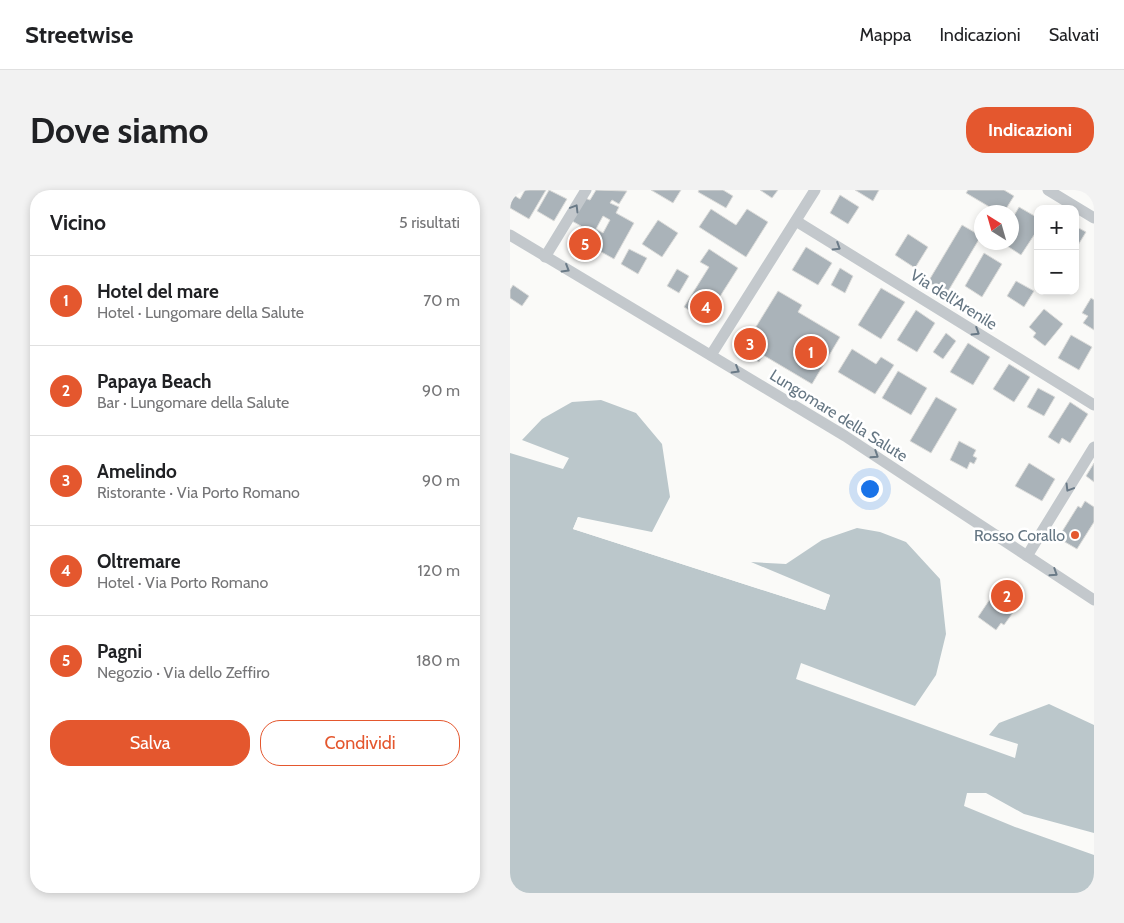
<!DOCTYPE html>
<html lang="it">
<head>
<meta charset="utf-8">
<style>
	body { margin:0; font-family:Cabin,sans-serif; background:#f2f2f2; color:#202124 }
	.controls { position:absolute; right:15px; top:15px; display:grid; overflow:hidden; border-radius:10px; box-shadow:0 2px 8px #0003 }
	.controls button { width:45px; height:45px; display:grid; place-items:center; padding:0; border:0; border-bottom:1px solid #e0e0e0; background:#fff; color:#202124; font:25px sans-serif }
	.compass { position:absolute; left:464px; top:15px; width:45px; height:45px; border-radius:50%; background:#fff; box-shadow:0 2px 8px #0003; rotate:323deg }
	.you { position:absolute; left:359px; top:298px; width:18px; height:18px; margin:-12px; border:4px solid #fff; border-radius:50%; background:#1a73e8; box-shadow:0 0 0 8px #1a73e833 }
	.badge { display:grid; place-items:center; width:32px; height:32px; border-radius:50%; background:#e4572e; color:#fff; font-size:16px; font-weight:700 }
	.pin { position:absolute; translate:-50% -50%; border:2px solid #fff; box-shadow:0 1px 5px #0006 }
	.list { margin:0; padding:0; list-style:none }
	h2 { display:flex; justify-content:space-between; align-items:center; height:65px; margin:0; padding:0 20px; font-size:21px }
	h2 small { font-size:16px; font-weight:400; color:#757577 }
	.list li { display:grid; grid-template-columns:32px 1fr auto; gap:15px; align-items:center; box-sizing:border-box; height:90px; padding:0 20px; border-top:1px solid #e0e0e0 }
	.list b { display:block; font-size:19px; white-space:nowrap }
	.list p { margin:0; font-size:16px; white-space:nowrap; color:#757577 }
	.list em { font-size:16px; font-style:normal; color:#757577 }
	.actions { display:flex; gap:10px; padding:15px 20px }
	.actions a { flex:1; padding:11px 0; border:1px solid #e4572e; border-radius:20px; text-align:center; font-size:18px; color:#e4572e }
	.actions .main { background:#e4572e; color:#fff }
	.map { position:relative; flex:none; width:584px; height:703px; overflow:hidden; border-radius:20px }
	header { display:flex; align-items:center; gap:30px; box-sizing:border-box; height:70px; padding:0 25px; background:#fff; border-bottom:1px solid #e0e0e0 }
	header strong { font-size:24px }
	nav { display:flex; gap:28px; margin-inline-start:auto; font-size:18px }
	.intro { display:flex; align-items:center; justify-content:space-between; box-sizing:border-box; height:120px; padding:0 30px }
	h1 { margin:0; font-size:35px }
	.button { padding:12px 22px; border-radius:20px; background:#e4572e; color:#fff; font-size:18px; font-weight:700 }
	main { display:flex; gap:30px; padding:0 30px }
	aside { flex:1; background:#fff; border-radius:20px; box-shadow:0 2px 8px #0003 }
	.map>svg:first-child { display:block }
</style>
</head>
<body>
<header>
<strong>Streetwise</strong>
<nav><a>Mappa</a><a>Indicazioni</a><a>Salvati</a></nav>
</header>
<div class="intro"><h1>Dove siamo</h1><a class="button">Indicazioni</a></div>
<main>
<aside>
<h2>Vicino<small>5 risultati</small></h2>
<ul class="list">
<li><span class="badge">1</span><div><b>Hotel del mare</b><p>Hotel · Lungomare della Salute</p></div><em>70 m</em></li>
<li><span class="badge">2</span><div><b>Papaya Beach</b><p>Bar · Lungomare della Salute</p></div><em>90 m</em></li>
<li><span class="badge">3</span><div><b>Amelindo</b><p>Ristorante · Via Porto Romano</p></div><em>90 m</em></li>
<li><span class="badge">4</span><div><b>Oltremare</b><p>Hotel · Via Porto Romano</p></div><em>120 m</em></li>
<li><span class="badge">5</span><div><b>Pagni</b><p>Negozio · Via dello Zeffiro</p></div><em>180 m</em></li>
</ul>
<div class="actions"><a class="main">Salva</a><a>Condividi</a></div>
</aside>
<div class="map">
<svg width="584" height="703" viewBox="0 0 584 703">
	<rect width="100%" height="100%" fill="#fafaf8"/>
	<!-- water -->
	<path fill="#bbc7cb" d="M91,210L126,223L152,254L160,307L142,342L68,327L63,339L315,420L320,405L241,372L276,374L312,350L347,338L370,342L396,352L430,389L436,444L426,485L405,516L291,473L286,489L505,568L508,554L479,545L489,533L539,514L584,535V643L514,624L476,603H457L454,616L505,637L584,665V703H0V263L53,279L59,268L12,250L32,229L62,212Z"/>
	<!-- pier -->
	<path fill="#fafaf8" d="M68,327L89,334L69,330L66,338L314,417L317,407L295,398L320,405L315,420L63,339Z"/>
	<!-- building -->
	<g fill="#aab3b9" stroke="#dcdcda" fill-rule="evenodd">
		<path d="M15,0H36L19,29L0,18V8L2,4L10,9Z"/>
		<path d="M39,0L57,9L44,31L27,21Z"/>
		<path d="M86,0L117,1L109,14L102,10L100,13L109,17L106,23L124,33L104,69L86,59L84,62L77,57L75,60L62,52L71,36L62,31L75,8L80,10ZM93,26L100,30L93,43L86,39Z"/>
		<path d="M141,0H171L163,13Z"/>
		<path d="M189,0H213L223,6L216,18L188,2Z"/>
		<path d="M250,0H268L262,8Z"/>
		<path d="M345,0H369L363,11Z"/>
		<path d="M458,0H494L504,6L494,22H488L456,3Z"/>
		<path d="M330,5L349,17L338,34L320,23Z"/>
		<path d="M509,17L528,28V39L511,65L491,52H502V29Z"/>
		<path d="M201,19L226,35L237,19L258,32L236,67L189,37Z"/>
		<path d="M148,30L168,43L152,67L132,54Z"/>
		<path d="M452,35L471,46L437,103L418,92Z"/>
		<path d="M565,36L576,42L565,60Z"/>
		<path d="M398,44L418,57L405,78L385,65Z"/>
		<path d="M296,57L322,73L308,95L282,80Z"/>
		<path d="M119,59L137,68L128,84L111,74Z"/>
		<path d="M199,59L228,78L195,130L174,117L199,77L190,72Z"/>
		<path d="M474,63L492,74L472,107L455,96Z"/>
		<path d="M330,78L343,86L335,103L321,95Z"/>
		<path d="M167,79L179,86L169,103L157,96Z"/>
		<path d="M506,91L524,101L514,117L497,106Z"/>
		<path d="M3,95L19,106L12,116L0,108V100Z"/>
		<path d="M371,98L395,112L371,149L348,135Z"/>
		<path d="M268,101L292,115L288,122L330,147L302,194L253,165L249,172L225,158L238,137L244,140Z"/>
		<path d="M581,108L584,110V140L573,133L578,126L572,123Z"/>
		<path d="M534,119L553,134L535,156L523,147L526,143L519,137Z"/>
		<path d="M406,120L425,133L407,162L387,150Z"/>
		<path d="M436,143L446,151L433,169L423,162Z"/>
		<path d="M561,145L582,157L569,180L548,168Z"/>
		<path d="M458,153L480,167L463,195L440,182Z"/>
		<path d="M342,159L366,174L371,167L384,175L365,204L328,182Z"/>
		<path d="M499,174L520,187L504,212L483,199Z"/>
		<path d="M388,181L417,198L401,225L372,208Z"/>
		<path d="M528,198L545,207L534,226L517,217Z"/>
		<path d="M426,207L447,219L421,263L400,251Z"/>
		<path d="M560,212L578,224L560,253L552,248L549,254L538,247Z"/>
		<path d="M449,251L466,260L463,266L467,268L464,274L460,272L457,279L440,270Z"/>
		<path d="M519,273L545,289L532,311L505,296Z"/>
		<path d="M584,273V292L576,286Z"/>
		<path d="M575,311L584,317V332L567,359L548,348L568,316L571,318Z"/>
		<path d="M490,394L512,410L494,435L491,433L486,440L468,427Z"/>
	</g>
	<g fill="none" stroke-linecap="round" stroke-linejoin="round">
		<!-- minor -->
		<g stroke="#c3c8cc" stroke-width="11">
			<path d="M538,0L584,28"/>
			<path d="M286,31L584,215"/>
			<path d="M0,45L335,246L584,410"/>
			<path d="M35,67L76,0"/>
			<path d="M201,165L305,0"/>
			<path d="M517,366L584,257"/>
		</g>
	</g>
	<!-- one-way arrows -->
	<defs><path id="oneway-chevron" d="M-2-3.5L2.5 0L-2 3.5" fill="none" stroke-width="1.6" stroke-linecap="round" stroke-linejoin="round" transform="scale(1.25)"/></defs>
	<g stroke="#6a7a87">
		<use href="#oneway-chevron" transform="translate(65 18) rotate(-59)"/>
		<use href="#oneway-chevron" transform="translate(327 57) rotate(32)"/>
		<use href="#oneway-chevron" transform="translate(56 79) rotate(31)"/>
		<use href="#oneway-chevron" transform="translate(466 142) rotate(32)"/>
		<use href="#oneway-chevron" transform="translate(226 180) rotate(31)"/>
		<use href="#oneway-chevron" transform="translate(365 265) rotate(33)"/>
		<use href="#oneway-chevron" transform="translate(559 298) rotate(121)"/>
		<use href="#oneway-chevron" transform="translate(544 383) rotate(33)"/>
	</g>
	<!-- markers -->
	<circle fill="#e4572e" stroke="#fff" stroke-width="2" cx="565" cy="345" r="5"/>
	<g text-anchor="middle" stroke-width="5" stroke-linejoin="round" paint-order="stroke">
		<!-- street labels -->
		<g font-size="16" fill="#657683" stroke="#fff">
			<text transform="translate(444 109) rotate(32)" y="6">Via dell'Arenile</text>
			<text transform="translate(329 225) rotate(32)" y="6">Lungomare della Salute</text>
		</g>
		<!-- poi labels -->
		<g font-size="16" fill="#657683" stroke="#fff" text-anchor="end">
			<text x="555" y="351">Rosso Corallo</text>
		</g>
	</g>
</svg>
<div class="controls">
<button>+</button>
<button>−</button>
</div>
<svg class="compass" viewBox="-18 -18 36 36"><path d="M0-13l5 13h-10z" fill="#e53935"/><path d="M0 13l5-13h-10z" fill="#757577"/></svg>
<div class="you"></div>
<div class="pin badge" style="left:301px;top:162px">1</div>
<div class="pin badge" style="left:497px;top:406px">2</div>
<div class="pin badge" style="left:240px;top:154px">3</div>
<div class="pin badge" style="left:196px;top:117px">4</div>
<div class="pin badge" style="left:75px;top:54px">5</div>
</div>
</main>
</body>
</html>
